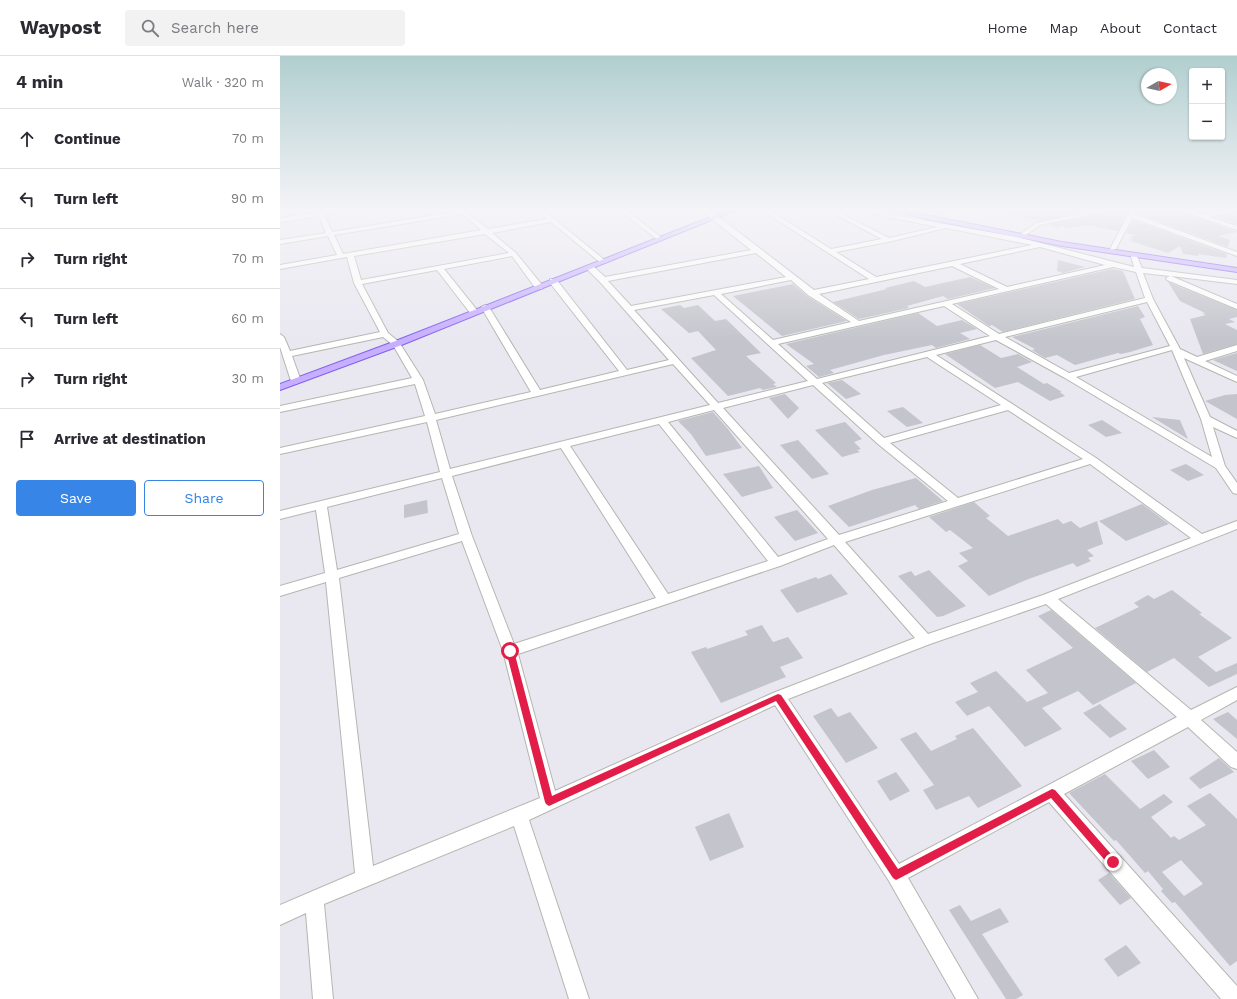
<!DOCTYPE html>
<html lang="en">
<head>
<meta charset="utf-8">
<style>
	body { margin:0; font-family:"Work Sans",sans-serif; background:#f2f2f3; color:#2b2b33 }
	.controls { position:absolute; right:12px; top:12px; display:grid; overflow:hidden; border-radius:4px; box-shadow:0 1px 3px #0004 }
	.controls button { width:36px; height:36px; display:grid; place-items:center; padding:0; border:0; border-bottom:1px solid #e1e1e2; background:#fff; color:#2b2b33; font:20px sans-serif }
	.compass { position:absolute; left:861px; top:12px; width:36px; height:36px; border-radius:50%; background:#fff; box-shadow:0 1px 3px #0004; rotate:81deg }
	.stop { position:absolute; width:12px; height:12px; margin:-9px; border:3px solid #e11d48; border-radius:50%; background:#fff }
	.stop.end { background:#e11d48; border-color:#fff; box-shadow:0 1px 4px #0008 }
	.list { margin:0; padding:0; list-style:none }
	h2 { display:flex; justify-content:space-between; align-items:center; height:52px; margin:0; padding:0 16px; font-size:17px }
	h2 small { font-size:13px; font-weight:400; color:#7c7c81 }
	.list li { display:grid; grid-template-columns:26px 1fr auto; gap:12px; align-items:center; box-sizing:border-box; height:60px; padding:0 16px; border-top:1px solid #e1e1e2 }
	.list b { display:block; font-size:15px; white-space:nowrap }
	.list em { font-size:13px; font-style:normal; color:#7c7c81 }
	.actions { display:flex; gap:8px; padding:12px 16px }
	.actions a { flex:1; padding:9px 0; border:1px solid #3685e7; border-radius:4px; text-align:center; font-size:14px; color:#3685e7 }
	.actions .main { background:#3685e7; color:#fff }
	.icon { flex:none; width:22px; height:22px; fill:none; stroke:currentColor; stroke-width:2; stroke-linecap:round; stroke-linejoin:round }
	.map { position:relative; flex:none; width:957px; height:943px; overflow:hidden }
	header { display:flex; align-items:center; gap:24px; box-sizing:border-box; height:56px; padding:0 20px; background:#fff; border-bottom:1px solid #e1e1e2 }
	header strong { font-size:19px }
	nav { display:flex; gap:22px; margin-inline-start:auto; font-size:14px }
	.search { width:280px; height:36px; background:#f2f2f3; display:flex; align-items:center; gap:10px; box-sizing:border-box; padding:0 14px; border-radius:4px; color:#7c7c81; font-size:15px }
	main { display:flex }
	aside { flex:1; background:#fff }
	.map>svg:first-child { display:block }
</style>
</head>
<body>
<header>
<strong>Waypost</strong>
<div class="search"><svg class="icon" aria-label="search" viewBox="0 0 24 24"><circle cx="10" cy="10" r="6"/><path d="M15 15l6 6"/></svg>Search here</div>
<nav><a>Home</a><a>Map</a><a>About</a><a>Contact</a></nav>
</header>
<main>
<aside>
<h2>4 min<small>Walk · 320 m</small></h2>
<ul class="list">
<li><svg class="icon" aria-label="ahead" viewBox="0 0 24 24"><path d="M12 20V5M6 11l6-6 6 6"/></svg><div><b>Continue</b></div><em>70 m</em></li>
<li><svg class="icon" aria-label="left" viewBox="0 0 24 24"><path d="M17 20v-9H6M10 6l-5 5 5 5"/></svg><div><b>Turn left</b></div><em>90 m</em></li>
<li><svg class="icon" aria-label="right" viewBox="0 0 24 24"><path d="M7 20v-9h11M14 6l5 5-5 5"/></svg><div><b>Turn right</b></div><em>70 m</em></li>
<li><svg class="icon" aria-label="left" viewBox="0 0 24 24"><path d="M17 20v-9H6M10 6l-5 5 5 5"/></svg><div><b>Turn left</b></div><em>60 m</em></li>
<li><svg class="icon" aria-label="right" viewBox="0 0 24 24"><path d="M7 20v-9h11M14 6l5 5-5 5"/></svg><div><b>Turn right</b></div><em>30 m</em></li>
<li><svg class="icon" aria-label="arrive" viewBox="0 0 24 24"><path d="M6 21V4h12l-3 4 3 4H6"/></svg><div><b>Arrive at destination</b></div></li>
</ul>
<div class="actions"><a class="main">Save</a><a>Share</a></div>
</aside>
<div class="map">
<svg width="957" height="943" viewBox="0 0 957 943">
	<rect width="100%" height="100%" fill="#e9e7f0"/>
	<!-- building -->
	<g fill="#c4c4cc" fill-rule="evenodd">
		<path d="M731,153H818L760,165L730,159Z"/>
		<path d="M837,153H849L838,175L807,169L786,172L782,170L777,172L769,168L836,154Z"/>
		<path d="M858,153H895L957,176L938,180L950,184L948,191L856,157Z"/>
		<path d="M907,153H934L939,154L921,156Z"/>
		<path d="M950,158L957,160V168L935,161Z"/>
		<path d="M853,164L947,198L946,202L918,198L919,200L903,198L900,190L888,197L850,185L853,184L850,183L853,182L850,181L856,179L846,177Z"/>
		<path d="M778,204L805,211L783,217L777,215Z"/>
		<path d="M832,213L843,215L855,243L723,276L712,269L709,270L677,248Z"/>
		<path d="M690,221L715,232L668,243L663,240L627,250L629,252L579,263L553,246L607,233L605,232L634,225L645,231Z"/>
		<path d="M888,226L957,254V261L949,263L955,266L945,268L957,274V288L923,298L910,263L926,259L922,257H925L900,245Z"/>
		<path d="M513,228L527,240L567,265L502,280L453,240Z"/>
		<path d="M400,249L404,252L418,249L435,265L446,263L481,297L466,300L496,327L493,328L497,331L483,334L480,332L448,340L411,302L436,294L418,275L409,277L381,253Z"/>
		<path d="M858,250L865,261L860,263L873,289L850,296L841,298L838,297L795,309L777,299L765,302L752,294L755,293L732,281Z"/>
		<path d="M638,257L657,270L682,264L697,273L680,277L690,283L656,292L652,289L604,299L550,314L554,317L539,321L526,310L534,308L506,288Z"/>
		<path d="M700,289L721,302L738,298L752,306L737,311L764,328L767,327L782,336H780L785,340L770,345L738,326L715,332L665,298Z"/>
		<path d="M957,297V315L933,304Z"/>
		<path d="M562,324L581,338L566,343L547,327Z"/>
		<path d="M505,338L519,352L508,363L489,342Z"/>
		<path d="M957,338V363L925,345L945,339Z"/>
		<path d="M623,351L643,367L627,371L607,355Z"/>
		<path d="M433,356L448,373L462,392L426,400L411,378L398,365Z"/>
		<path d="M872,361L900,364L908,383Z"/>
		<path d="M822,364L830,369L842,377L826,381L808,369Z"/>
		<path d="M565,366L582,383L574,386L581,393L577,394L580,396L562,401L535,374Z"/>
		<path d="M518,384L549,418L532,423L500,389Z"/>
		<path d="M906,408L924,419L908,425L890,414Z"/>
		<path d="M479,410L493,432L462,441L443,418Z"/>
		<path d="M636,422L663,445L639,453L635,449L569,471L548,450L592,434Z"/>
		<path d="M147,444L148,457L124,462V449Z"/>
		<path d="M694,446L710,460L706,462L728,480L778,463L783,468L791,465L800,472L817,465L823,488L807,494L814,500L808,502L811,505L797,511L793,507L746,524L709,540L678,510L688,505L679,497L693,492L670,474L666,476L649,461Z"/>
		<path d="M862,448L889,468L846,485L819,465Z"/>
		<path d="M517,454L538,477L515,485L494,461Z"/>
		<path d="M649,514L664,529L686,550L663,560L657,561L618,520L631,515L635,520Z"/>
		<path d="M551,518L568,538L517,557L500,534L536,521L538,523Z"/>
		<path d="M892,534L922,557L919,558L952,582L918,601L936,616L957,607V618L929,631L894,602L867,616L815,572L859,551L854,547L868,539L874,543Z"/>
		<path d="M771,554L856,627L813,649L798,635L762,652L782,673L745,691L709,650L687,660L675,646L698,636L690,627L716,615L747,646L768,637L746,614L793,592L758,560Z"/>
		<path d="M482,569L493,586L508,581L523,602L500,611L506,621L441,647L411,596L426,591L427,593L468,579L465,575Z"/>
		<path d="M820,648L847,673L830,682L803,657Z"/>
		<path d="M551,652L558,661L570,656L598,692L566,707L533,660Z"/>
		<path d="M948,656L957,664V683L933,663Z"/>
		<path d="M693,672L742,730L698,752L689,740L656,754L643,734L654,729L620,683L636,676L651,695L677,683L675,680Z"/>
		<path d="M874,694L890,711L868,723L851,705Z"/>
		<path d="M939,702L954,716L920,733L909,722Z"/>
		<path d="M616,716L630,735L610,745L597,725Z"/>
		<path d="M825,718L860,753L884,738L893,746L871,761L891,782L894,780L899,784L926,769L907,750L930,737L957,763V905L950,910L895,846L892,847L881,835L883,833L868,815L865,817L836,784L834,785L789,737ZM901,804L923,828L904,840L882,816Z"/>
		<path d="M449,757L464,791L430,805L415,771Z"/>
		<path d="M829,817L851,842L840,849L818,824Z"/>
		<path d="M680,849L691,865L720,852L729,866L702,878L743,939L736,943H726L669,854Z"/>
		<path d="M846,889L861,907L838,921L824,903Z"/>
	</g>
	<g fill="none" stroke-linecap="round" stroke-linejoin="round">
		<!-- minor casing -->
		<g stroke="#b5b6af" stroke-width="2">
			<g id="minor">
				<path d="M60,153H73L44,159L52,176L180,155L179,153H185L186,154L208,153L205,155L188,158L208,173L267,163L256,153H262L327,206L325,207H321L271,166L212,177L236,197L262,229V233H256L232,200L164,213L197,254V258H191L157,214L82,228L108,277L119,286L143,324L155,358L251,336L201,251L205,249L209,251L260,334L339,315L270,227V223H276L347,314L389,304L320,226L305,211L309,209H312L325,221L471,194L419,153H426L439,161L534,234L589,223L480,153H487L551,193L602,183L556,159L554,153H561L559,155L560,157L609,182L658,171L568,153H580L737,181L854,211L851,200L854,198L857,200L862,212L957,224V228L891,220L957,248V253L887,224L886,222L890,220L863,217L873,243L900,293L917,301L957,289V295L925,305L957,320V326L904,302L930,361L957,375V382L933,371L945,410L957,427V438L953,437L936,412L785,322L716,284L656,299L816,402L922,478L957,465V473L778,543L911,654L957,631V644L921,664L957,696V713L951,711L908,671L784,738L957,930V943H941L769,746L628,822L698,943H676L609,825L495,649L249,764L309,943H289L234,770L44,848L53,943H33L26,857L0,869V849L75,817L46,526L0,540V530L45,517L36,454L0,463V455L160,416L147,366L0,398V392L145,360L135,328L0,356V350L132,322L113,289L103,281L12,300L21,325L16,328L11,325L0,291V278L4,281L10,295L100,276L74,227L67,201L0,213V209L57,199L48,180L0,188V184L46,177L39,160L0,166V162ZM183,158L201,174L63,198L54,179ZM666,172L752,189L596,221L556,196L608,186ZM205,178L229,197L81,224L74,200ZM760,191L825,209L727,231L680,208ZM476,197L506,221L351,250L328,225ZM672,210L719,233L579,265L539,238ZM833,211L856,216L865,242L719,278L672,248ZM511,224L528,239L571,266L493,284L441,238ZM434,239L528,325L438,347L354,254ZM867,246L890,290L789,317L725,281ZM664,250L710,280L537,323L498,288ZM892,294L921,363L932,401L796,321ZM647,301L721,349L604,382L542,327ZM393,308L430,349L170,413L156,364ZM533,329L598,388L668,445L559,479L443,352ZM434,354L548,483L498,501L388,366ZM728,354L803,403L678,442L610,387ZM379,368L488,505L388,538L290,390ZM281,392L376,542L234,588L192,480L172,420ZM810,408L911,482L763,539L648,578L565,486ZM162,422L179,478L57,514L47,451ZM182,485L223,595L260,742L93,810L59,522ZM554,489L635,582L493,637L275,735L238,598L500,510ZM766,548L897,661L619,808L508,643L650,588Z"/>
				<path d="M338,153H345L383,183L378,184Z"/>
				<path d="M665,153H676L648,160L645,158Z"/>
				<path d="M824,153H836L769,167L760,169L746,179L741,178L756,167Z"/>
				<path d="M851,153H857L854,158L957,196V200L852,162L836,193L831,194L830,193Z"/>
				<path d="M896,153C905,152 912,157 921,158C931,159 946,153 957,153V155L929,161L957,170V174Z"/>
			</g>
		</g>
		<!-- primary casing -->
		<g stroke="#7c60ef" stroke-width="2">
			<g id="primary">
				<path d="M451,153H459L119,290L0,334V328L113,286Z"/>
				<path d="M606,153H616L782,186L957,212V216L782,190L652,164Z"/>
			</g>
		</g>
		<!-- minor -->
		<use href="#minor" fill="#fff" fill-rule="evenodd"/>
		<!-- primary -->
		<use href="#primary" fill="#c7aefe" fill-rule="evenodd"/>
	</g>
	<!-- sky -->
	<linearGradient id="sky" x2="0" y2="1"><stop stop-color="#b1cecf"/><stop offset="0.54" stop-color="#f5f4f8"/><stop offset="1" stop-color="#f5f4f8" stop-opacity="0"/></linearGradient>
	<rect width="957" height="285" fill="url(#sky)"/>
	<!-- route -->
	<path fill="#e11d48" d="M230,592L234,595L272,740L498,638L501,639L618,813L772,733L775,734L838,806L836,809L833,810L829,809L771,742L620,822L616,824L613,822L496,645L269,750L266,748L265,746L226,595Z"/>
</svg>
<div class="controls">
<button>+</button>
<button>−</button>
</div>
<svg class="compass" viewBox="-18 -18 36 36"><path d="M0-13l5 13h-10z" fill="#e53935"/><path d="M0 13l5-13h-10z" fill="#7c7c81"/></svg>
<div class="stop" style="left:230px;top:595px"></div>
<div class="stop end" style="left:833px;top:806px"></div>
</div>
</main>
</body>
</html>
